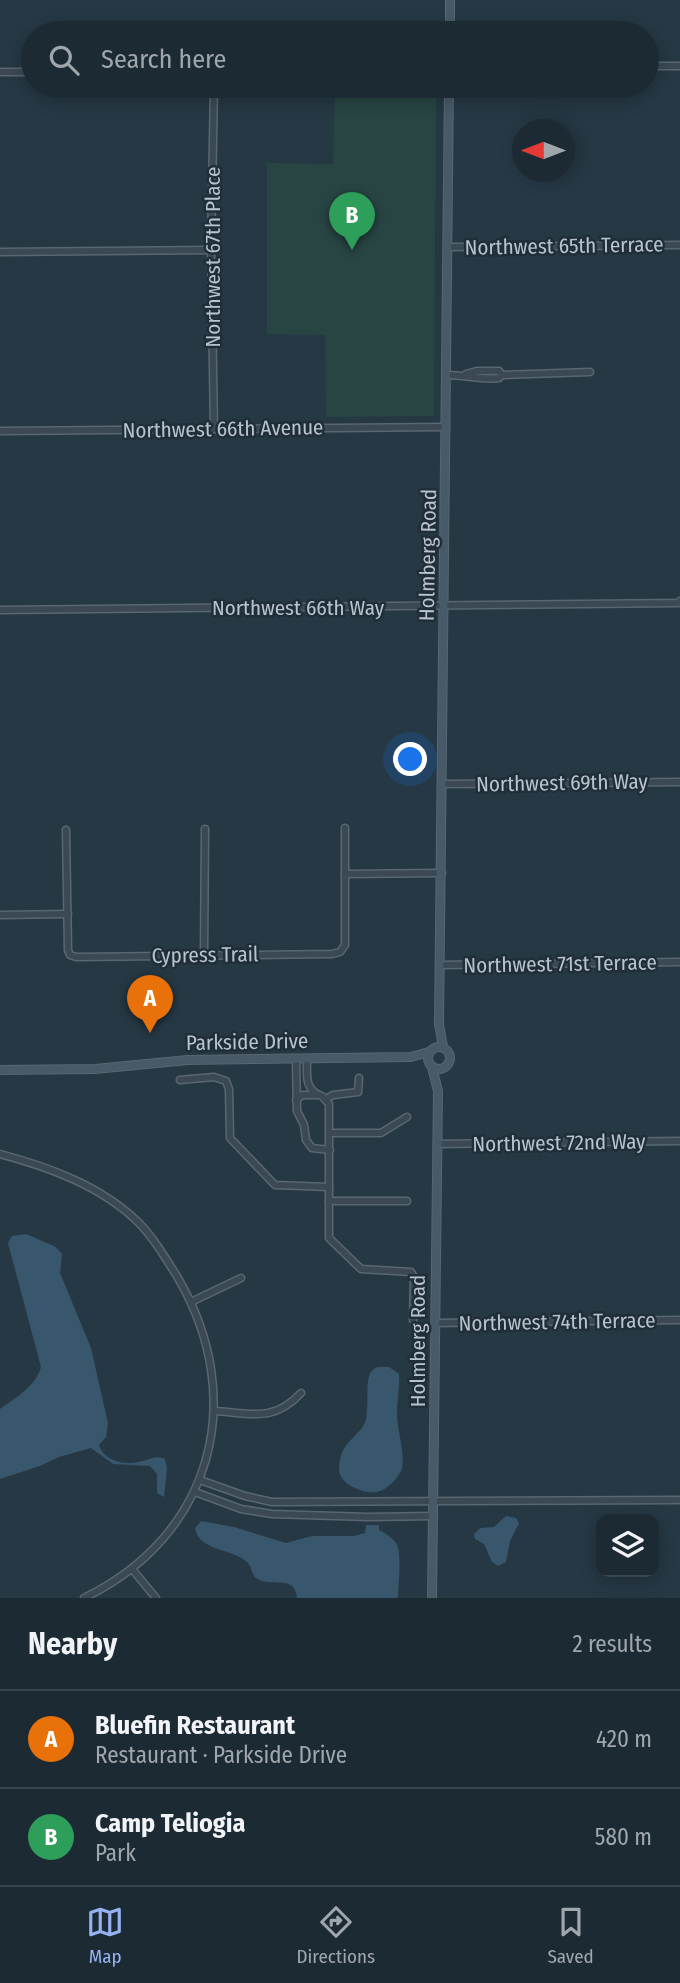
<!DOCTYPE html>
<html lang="en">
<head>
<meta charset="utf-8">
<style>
	body { margin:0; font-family:"Fira Sans Condensed",sans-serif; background:#29363f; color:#f1f3f6 }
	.controls { position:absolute; right:21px; bottom:21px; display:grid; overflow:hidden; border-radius:14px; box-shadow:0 4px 18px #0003 }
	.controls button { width:63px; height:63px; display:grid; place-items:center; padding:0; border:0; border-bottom:2px solid #3a464e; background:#1c2a33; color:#f1f3f6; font:35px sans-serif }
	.compass { position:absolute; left:512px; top:119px; width:63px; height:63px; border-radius:50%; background:#1c2a33; box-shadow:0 4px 18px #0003; rotate:270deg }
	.you { position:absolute; left:411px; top:760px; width:24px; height:24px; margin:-18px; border:5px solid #fff; border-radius:50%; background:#1a73e8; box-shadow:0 0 0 10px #1a73e833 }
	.badge { display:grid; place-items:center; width:46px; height:46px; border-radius:50%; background:#95b2f1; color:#fff; font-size:23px; font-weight:700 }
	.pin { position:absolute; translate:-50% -58px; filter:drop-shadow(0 2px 4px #0008) }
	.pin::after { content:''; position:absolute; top:37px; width:24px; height:21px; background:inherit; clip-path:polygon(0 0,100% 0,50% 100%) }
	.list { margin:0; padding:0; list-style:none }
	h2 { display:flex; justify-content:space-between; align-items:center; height:91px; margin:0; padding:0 28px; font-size:30px }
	h2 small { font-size:23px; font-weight:400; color:#a0a7ac }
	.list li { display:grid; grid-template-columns:46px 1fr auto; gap:21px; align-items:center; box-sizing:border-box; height:98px; padding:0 28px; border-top:2px solid #3a464e }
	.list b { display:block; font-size:26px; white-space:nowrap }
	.list p { margin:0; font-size:23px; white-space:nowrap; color:#a0a7ac }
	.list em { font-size:23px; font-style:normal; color:#a0a7ac }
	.icon { flex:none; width:38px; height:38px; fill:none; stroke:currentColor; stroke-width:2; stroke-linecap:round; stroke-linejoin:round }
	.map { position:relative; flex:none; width:680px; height:1598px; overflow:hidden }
	.search { position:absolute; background:#1c2a33; box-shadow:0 4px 18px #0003; left:21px; right:21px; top:21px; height:77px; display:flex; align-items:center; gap:18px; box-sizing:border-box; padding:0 24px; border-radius:38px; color:#a0a7ac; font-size:26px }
	.sheet { height:287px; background:#1c2a33 }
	nav { display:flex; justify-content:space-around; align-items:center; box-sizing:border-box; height:98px; border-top:2px solid #3a464e; background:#1c2a33; font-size:19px; color:#a0a7ac }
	nav a { display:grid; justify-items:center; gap:4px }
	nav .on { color:#95b2f1 }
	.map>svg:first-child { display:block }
</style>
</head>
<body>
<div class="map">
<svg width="680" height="1598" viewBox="0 0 680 1598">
	<rect width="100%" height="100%" fill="#253844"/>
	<!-- green -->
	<path fill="#284543" d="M335,86H436L434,416L326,417L325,335L267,334V163L333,164Z"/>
	<!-- water -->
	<g fill="#38576c">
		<path d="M26,1234L56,1247L62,1254L60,1273L91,1348L108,1423L106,1437L99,1445C104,1462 127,1466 143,1461C152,1459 155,1455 165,1459L167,1469L164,1497L157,1493V1474L150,1466L113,1464L91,1448L59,1457L40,1466L0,1479V1409C15,1398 36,1386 41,1367L8,1243L12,1236Z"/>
		<path d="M378,1367H389L399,1374C400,1387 397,1399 397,1412C396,1428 407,1456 401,1471C397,1479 387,1490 377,1492C364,1494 340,1485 339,1470C339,1439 362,1437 366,1419C367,1415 366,1412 367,1408C369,1395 363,1371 378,1367Z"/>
		<path d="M506,1516L516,1518L519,1523L510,1541L506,1562L498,1566L492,1562L484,1544L475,1539L474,1534L480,1528L494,1527Z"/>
		<path d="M201,1521L234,1527L286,1543L312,1536H354L365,1533L366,1525H379V1530C386,1534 394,1538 397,1545C402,1556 398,1586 398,1598H297C295,1572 269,1590 255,1577C251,1573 252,1566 247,1562C234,1549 198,1551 195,1528Z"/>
	</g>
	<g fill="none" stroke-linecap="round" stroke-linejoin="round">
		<!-- street casing -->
		<g stroke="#586771" stroke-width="9">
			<g id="street">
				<path d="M647,66H680"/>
				<path d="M0,72H33"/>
				<path d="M448,247L680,245"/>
				<path d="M0,252L211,250"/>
				<path d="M466,374L477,371H499L502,375"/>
				<path d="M447,375C465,375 481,380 499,378L502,375L590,372"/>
				<path d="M214,429L211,250L214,86"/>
				<path d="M0,431L446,427"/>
				<path d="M0,610L680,603V601"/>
				<path d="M443,784L680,782"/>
				<path d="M66,830L68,950L70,955L76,957L332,954L340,952L345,945V828"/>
				<path d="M345,874L442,873"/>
				<path d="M0,915L68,914"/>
				<path d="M204,955L205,829"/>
				<path d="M440,965L680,962"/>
				<path d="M296,1059L297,1111L304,1125L306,1140L312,1148L330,1150"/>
				<path d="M307,1059C307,1074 304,1091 322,1096L329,1104V1238L361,1269L411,1272L414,1277L413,1320"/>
				<path d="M180,1080L214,1077L226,1081L229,1089L230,1138L275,1185L329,1187"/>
				<path d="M326,1099L333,1095L358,1092L359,1078"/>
				<path d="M296,1100L302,1095H317"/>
				<path d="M330,1133H381L407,1117"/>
				<path d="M437,1144L680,1141"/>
				<path d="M0,1154C49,1167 101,1186 138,1222C154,1238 166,1259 178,1278C249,1400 212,1536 84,1598"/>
				<path d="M329,1201H407"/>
				<path d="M191,1302L241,1278"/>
				<path d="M435,1323L680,1320"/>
				<path d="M214,1411C251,1413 273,1423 301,1393"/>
				<path d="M200,1480L245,1496L272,1502L680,1500"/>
				<path d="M195,1492L241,1509L272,1514L368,1517L433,1516"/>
				<path d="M132,1569L156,1598"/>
			</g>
		</g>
		<!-- secondary casing -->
		<g stroke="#586771" stroke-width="10">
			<g id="secondary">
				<path d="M450,33V0"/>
				<circle cx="439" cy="1058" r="11"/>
				<path d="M443,1047L439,1024L449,86"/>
				<path d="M0,1070L95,1069L188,1060L411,1057L429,1052"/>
				<path d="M432,1598L438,1091L432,1067"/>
			</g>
		</g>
		<!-- street -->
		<use href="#street" stroke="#3a4954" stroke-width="6"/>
		<!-- secondary -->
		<use href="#secondary" stroke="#485967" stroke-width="8"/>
	</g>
	<g text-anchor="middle" stroke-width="5" stroke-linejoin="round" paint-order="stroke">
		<!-- street labels -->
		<g font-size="21" fill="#b7c4cd" stroke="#1f2e39">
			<text transform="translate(564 246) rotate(-1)" y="7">Northwest 65th Terrace</text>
			<text transform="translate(213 257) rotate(-90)" y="7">Northwest 67th Place</text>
			<text transform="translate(223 429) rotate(-1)" y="7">Northwest 66th Avenue</text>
			<text transform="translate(428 555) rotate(-89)" y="7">Holmberg Road</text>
			<text x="298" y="615">Northwest 66th Way</text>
			<text transform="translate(562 783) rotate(-1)" y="7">Northwest 69th Way</text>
			<text transform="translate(205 955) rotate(-1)" y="7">Cypress Trail</text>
			<text transform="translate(560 964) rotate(-1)" y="7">Northwest 71st Terrace</text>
			<text transform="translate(247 1042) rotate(-1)" y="7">Parkside Drive</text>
			<text transform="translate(559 1143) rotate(-1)" y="7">Northwest 72nd Way</text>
			<text transform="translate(557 1322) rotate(-1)" y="7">Northwest 74th Terrace</text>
			<text transform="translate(418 1341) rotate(-90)" y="7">Holmberg Road</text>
		</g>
	</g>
</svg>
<div class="controls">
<button><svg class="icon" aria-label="layers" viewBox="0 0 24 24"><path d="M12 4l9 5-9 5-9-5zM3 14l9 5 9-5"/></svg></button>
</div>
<svg class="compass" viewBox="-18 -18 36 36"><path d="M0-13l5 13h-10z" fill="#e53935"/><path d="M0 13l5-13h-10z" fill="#a0a7ac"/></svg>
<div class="you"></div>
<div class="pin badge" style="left:150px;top:1033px;background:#e8710a">A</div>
<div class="pin badge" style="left:352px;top:250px;background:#2e9e5b">B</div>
<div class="search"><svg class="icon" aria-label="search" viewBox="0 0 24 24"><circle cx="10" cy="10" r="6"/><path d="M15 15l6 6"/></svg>Search here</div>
</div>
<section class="sheet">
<h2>Nearby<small>2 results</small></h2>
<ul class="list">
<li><span class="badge" style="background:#e8710a">A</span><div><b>Bluefin Restaurant</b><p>Restaurant · Parkside Drive</p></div><em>420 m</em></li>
<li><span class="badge" style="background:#2e9e5b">B</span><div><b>Camp Teliogia</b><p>Park</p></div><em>580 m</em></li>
</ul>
</section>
<nav>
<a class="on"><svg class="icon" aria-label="map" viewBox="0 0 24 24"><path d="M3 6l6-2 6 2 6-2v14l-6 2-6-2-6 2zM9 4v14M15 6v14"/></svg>Map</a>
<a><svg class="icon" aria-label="directions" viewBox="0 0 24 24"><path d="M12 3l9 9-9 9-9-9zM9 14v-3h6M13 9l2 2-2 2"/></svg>Directions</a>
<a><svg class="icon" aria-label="saved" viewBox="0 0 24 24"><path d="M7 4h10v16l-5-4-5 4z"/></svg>Saved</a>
</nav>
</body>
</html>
